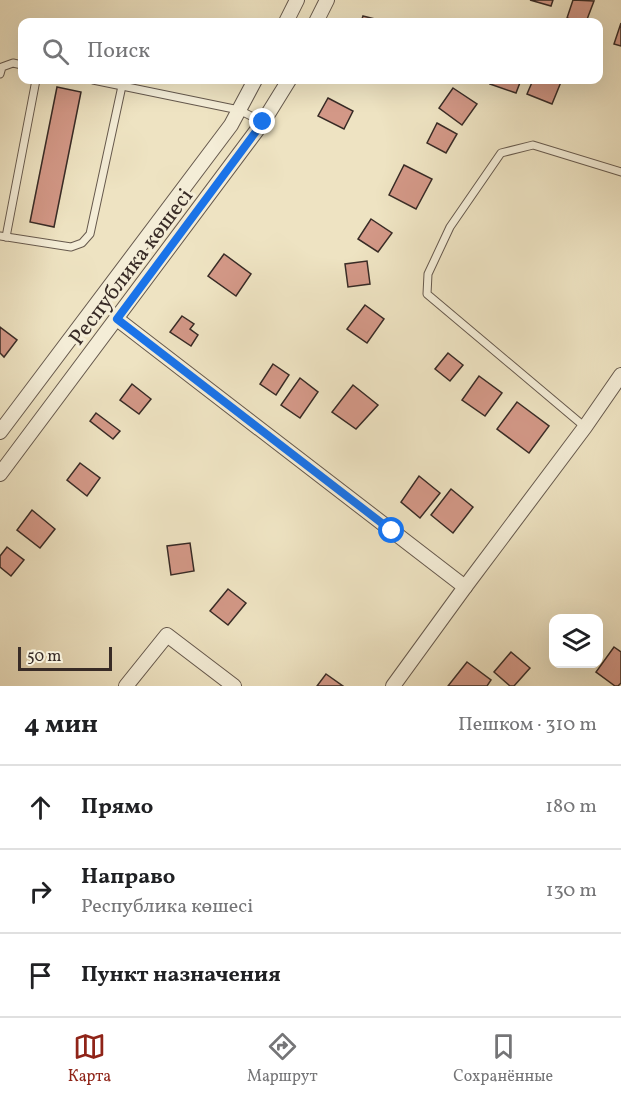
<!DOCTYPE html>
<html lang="ru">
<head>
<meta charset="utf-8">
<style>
	body { margin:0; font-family:Vollkorn,serif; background:#f2f2f2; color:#202124 }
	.controls { position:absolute; right:18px; bottom:18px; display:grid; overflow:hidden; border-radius:12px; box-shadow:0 6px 24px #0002 }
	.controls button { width:54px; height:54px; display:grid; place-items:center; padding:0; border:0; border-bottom:2px solid #e0e0e0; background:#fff; color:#202124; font:30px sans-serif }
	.scale { position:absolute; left:18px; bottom:15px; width:94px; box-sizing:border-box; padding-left:6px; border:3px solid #382b26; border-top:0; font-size:16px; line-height:21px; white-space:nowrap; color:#382b26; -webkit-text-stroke:4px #f4edd7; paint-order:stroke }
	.stop { position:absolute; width:18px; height:18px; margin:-14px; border:4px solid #1a73e8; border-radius:50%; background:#fff }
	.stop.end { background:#1a73e8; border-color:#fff; box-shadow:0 2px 6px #0008 }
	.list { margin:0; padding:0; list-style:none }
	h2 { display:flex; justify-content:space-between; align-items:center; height:78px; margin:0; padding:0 24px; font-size:26px }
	h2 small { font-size:20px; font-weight:400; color:#757577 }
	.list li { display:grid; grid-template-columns:39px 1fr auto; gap:18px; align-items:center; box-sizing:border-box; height:84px; padding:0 24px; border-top:2px solid #e0e0e0 }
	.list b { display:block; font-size:22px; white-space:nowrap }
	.list p { margin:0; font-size:20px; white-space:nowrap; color:#757577 }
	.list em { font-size:20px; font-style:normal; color:#757577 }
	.icon { flex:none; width:33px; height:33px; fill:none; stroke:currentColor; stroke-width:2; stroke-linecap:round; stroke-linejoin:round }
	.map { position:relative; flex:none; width:621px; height:686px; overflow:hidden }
	.search { position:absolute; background:#fff; box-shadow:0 6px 24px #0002; left:18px; right:18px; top:18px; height:66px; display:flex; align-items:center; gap:15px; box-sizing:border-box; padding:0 21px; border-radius:12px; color:#757577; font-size:22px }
	.sheet { height:330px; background:#fff }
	nav { display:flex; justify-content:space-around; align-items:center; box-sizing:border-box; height:84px; border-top:2px solid #e0e0e0; background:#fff; font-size:16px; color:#757577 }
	nav a { display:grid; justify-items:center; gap:3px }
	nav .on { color:#8f2418 }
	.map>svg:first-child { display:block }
</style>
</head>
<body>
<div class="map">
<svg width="621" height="686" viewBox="0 0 621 686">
	<rect width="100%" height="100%" fill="#eee3c2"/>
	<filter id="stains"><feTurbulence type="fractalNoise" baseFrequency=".00333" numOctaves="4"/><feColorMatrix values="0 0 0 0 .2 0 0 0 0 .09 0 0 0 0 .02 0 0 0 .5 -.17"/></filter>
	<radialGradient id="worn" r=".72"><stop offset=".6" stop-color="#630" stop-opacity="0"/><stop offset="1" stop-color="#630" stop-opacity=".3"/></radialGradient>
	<!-- building -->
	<g fill="#d39887" stroke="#382b26" stroke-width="1.5">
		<path d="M530,0H553L551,6Z"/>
		<path d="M573,0L594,1L586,22H581L567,18Z"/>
		<path d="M363,16L387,22H361Z"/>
		<path d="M621,23V46L614,44Z"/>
		<path d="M492,80H521L516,93L490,84Z"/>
		<path d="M533,80H555L561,82L552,104L527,94Z"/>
		<path d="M57,87L81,92L54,227L30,222Z"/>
		<path d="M453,88L477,104L462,125L439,108Z"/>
		<path d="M328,98L353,111L344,129L318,116Z"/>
		<path d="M437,123L457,134L446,153L427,143Z"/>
		<path d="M404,165L432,179L416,209L389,195Z"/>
		<path d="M371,219L392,233L378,252L358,239Z"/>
		<path d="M224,254L251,274L236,296L208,276Z"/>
		<path d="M367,261L370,284L348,287L345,264Z"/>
		<path d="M365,305L384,319L367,343L347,329Z"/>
		<path d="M182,316L194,324L190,329L198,335L191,346L170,332Z"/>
		<path d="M0,327L17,340L4,357L0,353Z"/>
		<path d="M448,353L463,365L450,381L435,369Z"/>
		<path d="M273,364L289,375L276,395L260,384Z"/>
		<path d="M479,376L502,393L485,416L462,400Z"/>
		<path d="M300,378L318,392L300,418L281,405Z"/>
		<path d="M132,384L151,399L139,414L120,400Z"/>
		<path d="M353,385L378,405L356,429L332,412Z"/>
		<path d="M517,402L549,426L529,453L497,429Z"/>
		<path d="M96,413L120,431L113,439L90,421Z"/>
		<path d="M80,463L100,478L87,496L67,480Z"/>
		<path d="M419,476L440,493L420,518L401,502Z"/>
		<path d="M451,489L473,507L453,533L431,515Z"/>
		<path d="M32,510L55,529L40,548L17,530Z"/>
		<path d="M190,543L194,571L171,575L167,546Z"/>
		<path d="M7,547L24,560L11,576L0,567V556Z"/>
		<path d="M228,589L246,603L228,625L210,611Z"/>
		<path d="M614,647L621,652V683L618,686H615L596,672Z"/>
		<path d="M511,652L530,668L514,686H510L494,672Z"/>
		<path d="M467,662L491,680L487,686H448Z"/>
		<path d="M326,674L343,686H317Z"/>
	</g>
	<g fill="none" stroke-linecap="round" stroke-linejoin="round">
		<!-- lane casing -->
		<g stroke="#66594d" stroke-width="9">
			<g id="lane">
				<path d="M0,74L2,67L13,63L22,65"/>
				<path d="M93,80L239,110L263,122"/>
				<path d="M0,236L71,247L82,243L90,234L122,86"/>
				<path d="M6,237L36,80"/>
				<path d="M585,427L427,294L428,274L450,227L501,153L533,145L621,172"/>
			</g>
		</g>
		<!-- street casing -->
		<g stroke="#66594d" stroke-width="16">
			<g id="street">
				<path d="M286,22L297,0"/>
				<path d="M316,22L327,0"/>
				<path d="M117,319L465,587"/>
				<path d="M0,432L231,125L255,80"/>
				<path d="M0,474L263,122L289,80"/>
				<path d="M126,686L167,635L234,686"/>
				<path d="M393,686L465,587L585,427L621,375"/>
			</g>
		</g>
		<!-- lane -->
		<use href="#lane" stroke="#f4edd7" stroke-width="7"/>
		<!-- street -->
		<use href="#street" stroke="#f4edd7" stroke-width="14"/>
	</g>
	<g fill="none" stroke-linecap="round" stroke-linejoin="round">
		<!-- route -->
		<path stroke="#1a73e8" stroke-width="8" d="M263,122L117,319L392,531"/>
	</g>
	<g text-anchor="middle" stroke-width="6" stroke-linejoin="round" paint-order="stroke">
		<!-- street labels -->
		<g font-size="22" fill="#382b26" stroke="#f4edd7">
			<text transform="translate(130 266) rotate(-53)" y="8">Республика көшесі</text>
		</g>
	</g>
	<rect width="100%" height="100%" filter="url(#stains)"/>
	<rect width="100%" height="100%" fill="url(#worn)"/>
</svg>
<div class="controls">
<button><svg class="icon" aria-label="layers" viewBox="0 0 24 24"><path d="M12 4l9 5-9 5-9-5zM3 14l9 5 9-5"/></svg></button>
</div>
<div class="scale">50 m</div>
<div class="stop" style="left:392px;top:531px"></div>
<div class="stop end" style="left:263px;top:122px"></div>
<div class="search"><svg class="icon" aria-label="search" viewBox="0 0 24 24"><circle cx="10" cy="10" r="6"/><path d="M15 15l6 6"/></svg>Поиск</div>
</div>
<section class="sheet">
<h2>4 мин<small>Пешком · 310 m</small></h2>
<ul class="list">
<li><svg class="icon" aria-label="ahead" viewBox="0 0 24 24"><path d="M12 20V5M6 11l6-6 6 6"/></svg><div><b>Прямо</b></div><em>180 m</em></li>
<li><svg class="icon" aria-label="right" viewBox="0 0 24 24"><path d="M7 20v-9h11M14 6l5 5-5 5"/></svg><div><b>Направо</b><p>Республика көшесі</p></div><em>130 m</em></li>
<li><svg class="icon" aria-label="arrive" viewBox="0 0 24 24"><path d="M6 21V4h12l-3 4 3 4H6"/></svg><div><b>Пункт назначения</b></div></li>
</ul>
</section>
<nav>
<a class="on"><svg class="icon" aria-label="map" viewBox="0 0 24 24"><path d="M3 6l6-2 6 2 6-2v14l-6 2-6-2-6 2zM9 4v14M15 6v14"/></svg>Карта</a>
<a><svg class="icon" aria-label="directions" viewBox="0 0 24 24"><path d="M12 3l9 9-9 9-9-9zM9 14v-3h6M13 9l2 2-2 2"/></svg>Маршрут</a>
<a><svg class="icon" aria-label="saved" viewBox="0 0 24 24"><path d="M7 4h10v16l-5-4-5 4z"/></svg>Сохранённые</a>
</nav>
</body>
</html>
